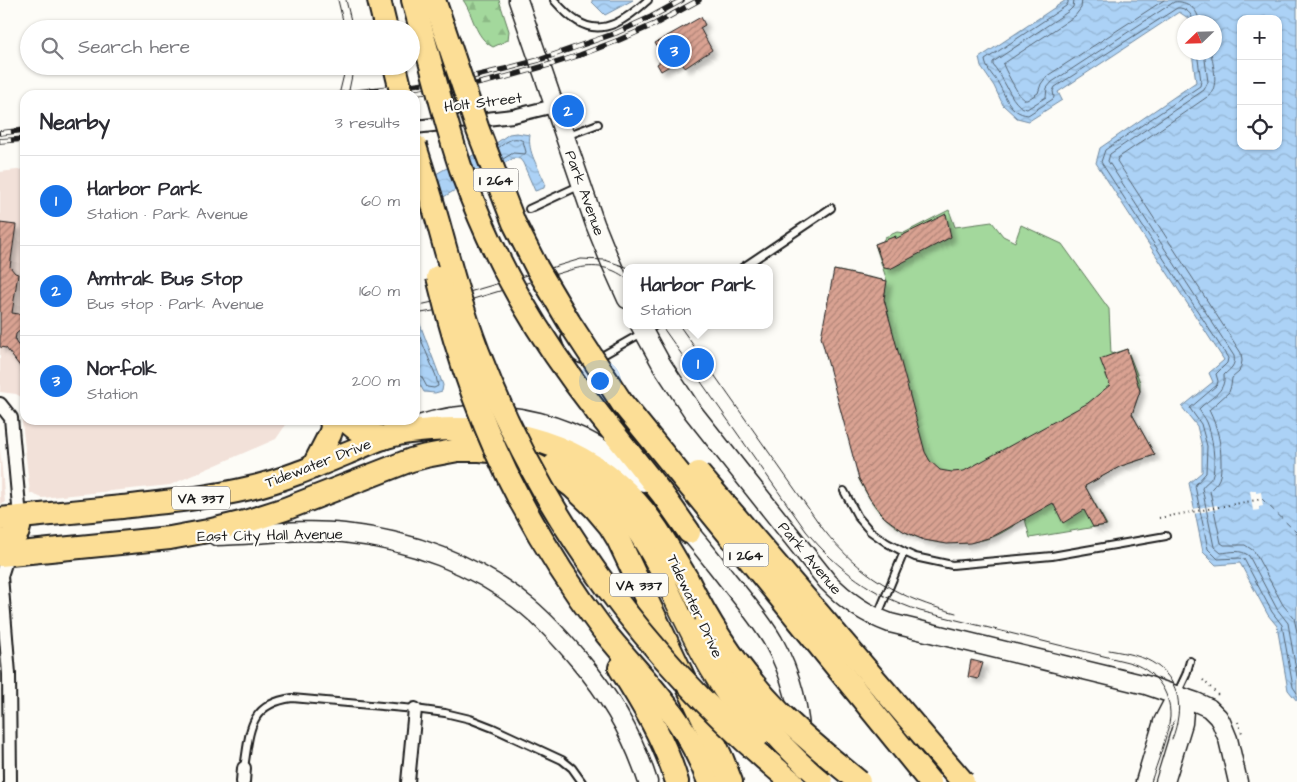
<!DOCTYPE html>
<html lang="en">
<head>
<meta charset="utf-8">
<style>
	body { margin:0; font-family:"Architects Daughter",sans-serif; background:#f2f2f3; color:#2b2b33 }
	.controls { position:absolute; right:15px; top:15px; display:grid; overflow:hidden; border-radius:10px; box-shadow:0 1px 4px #0004 }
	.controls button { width:45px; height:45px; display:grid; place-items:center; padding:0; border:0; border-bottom:1px solid #e1e1e2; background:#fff; color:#2b2b33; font:25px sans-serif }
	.compass { position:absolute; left:1177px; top:15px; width:45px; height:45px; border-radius:50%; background:#fff; box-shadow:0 1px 4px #0004; rotate:247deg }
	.you { position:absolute; left:599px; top:380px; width:18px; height:18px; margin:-12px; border:4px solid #fff; border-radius:50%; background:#1a73e8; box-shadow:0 0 0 8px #1a73e833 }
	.badge { display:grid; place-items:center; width:32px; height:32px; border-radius:50%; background:#1a73e8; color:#fff; font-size:16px; font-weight:700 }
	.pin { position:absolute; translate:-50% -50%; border:2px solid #fff; box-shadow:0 1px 5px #0006 }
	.popup { position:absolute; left:623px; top:264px; width:150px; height:65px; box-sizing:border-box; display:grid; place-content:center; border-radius:10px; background:#fff; filter:drop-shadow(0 1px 4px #0005); font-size:16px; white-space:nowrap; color:#7c7c81 }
	.popup b { font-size:19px; color:#2b2b33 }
	.popup::after { content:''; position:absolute; left:50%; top:100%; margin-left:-10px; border:10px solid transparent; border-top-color:#fff }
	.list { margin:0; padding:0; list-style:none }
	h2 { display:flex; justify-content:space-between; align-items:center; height:65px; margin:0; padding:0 20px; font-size:21px }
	h2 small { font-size:16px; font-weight:400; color:#7c7c81 }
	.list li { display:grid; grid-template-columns:32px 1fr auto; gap:15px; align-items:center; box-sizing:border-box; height:90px; padding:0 20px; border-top:1px solid #e1e1e2 }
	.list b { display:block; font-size:19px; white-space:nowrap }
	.list p { margin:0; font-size:16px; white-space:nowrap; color:#7c7c81 }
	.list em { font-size:16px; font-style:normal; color:#7c7c81 }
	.icon { flex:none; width:28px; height:28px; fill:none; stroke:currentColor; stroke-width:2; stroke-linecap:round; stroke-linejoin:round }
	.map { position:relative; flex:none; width:1297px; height:782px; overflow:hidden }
	.search { position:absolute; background:#fff; box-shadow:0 1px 4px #0004; left:20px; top:20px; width:400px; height:55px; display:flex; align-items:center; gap:12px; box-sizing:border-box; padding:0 18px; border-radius:28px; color:#7c7c81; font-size:19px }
	.panel { position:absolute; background:#fff; box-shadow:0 1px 4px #0004; left:20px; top:90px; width:400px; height:335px; border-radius:15px }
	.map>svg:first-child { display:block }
</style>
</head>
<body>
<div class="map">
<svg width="1297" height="782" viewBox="0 0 1297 782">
	<defs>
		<pattern id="forest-firs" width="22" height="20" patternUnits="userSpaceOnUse" patternTransform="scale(1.25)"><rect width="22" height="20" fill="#a3d89c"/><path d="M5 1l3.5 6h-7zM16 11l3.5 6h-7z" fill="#8cb986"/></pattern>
		<pattern id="water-waves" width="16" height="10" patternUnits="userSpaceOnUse" patternTransform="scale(1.25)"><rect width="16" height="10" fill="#acd2f6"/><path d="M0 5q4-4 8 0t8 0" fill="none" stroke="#93b4d2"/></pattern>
		<pattern id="building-hatch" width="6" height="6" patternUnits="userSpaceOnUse" patternTransform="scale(1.25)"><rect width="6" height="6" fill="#d9a292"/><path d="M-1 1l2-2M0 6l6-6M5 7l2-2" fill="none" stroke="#af8376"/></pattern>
		<filter id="shadow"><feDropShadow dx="4.5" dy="4.5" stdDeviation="2.5" flood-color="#0004"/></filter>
	</defs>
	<rect width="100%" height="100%" fill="#fdfcf7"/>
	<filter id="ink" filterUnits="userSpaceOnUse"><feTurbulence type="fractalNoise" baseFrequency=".02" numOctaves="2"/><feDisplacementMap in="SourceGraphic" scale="10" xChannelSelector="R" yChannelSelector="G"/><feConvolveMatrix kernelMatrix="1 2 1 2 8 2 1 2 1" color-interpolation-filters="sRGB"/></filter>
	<g filter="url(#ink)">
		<!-- built -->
		<g fill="#f2e1d9">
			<path d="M25,169V399L16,394L0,392V172Z"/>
			<path d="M25,408V420H289L276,439L170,485L42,498L30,493L22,421Z"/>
			<path d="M0,448L5,503L0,504Z"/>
		</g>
		<!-- green -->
		<path fill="#a3d89c" stroke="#607a5c" d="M949,210L955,227L992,222L1003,236L1015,242L1021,225L1062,244L1109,309L1111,354L1127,349L1140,382V391L1132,414L1155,455L1121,466L1085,486L1107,525L1030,538L1025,519C1014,525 1002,534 990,538C954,549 914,544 885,518C874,508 866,493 859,479L834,270L887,281L875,244L883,241L885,237L897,232L904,233Z"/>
		<!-- forest -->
		<path fill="url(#forest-firs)" stroke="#607a5c" d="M463,0H499L509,31L508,40L493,47C474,37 474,15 463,0Z"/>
		<!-- water -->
		<g fill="url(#water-waves)" stroke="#72899f" fill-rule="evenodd">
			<path d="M592,0H633L605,15L592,2Z"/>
			<path d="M1066,0H1297V701L1288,690L1277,626L1268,615L1240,563L1216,565L1203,552L1189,483L1202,472V447L1197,426L1182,407L1213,382L1209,373L1224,360L1096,163L1100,148L1196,82L1192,53L1214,52V22H1188V18L1179,12L1058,92L1062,100L1029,121L1017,118L1003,105L994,86L981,67L979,58ZM1241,19H1278V146H1241Z"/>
			<path d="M516,133L530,135C527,152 539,168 545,183L544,188L535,191L523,163L520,159L514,158L457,189L415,214V186L443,170L492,146L509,134Z"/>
			<path d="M415,311L443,385L442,391L435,393L424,392L415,376Z"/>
		</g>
		<!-- pier -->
		<g fill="#fdfcf7">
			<path d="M1256,490V493L1261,492L1263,506L1259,507V510L1253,511L1250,491Z"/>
			<path d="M1217,505L1218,509L1193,514L1192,509Z"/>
		</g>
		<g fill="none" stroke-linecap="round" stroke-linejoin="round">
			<!-- shore -->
			<g stroke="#566573" stroke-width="1">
				<path d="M1068,0V3L1066,6L985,60C986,68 992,75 997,81C1006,96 1009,113 1028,115L1053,99L1054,97L1053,91L1055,87L1177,8C1185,7 1193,14 1193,22"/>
				<path d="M1074,0L1073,7L1069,11L993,62V65C997,70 1001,76 1004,82C1010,92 1015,107 1027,109L1046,97L1047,88L1052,82L1174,2C1187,0 1199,10 1199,22"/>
				<path d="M1082,0L1081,8L1075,16L1003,64C1004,68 1016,90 1019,94C1019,95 1024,99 1025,100H1027L1038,93L1041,84L1047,76L1164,0"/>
				<path d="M1197,52L1201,81L1200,86L1105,150L1101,162L1228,358L1227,363L1216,374L1218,381L1217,385L1190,408L1191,410L1201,424L1207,446L1206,473L1196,484L1195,486L1208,549L1218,559L1239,558L1244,559L1272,612L1282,625L1293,687L1297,693"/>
				<path d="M1204,52L1208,82L1204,90L1110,154L1108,161L1234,356C1236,366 1230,369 1224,375C1226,393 1209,398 1199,409C1201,414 1205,417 1207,422C1212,433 1217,466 1212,477C1210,481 1204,484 1202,488L1214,547L1221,553C1231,552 1241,549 1249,556L1277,609L1288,623L1297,676"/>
				<path d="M1211,52C1213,66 1219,83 1210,95L1118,158L1117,161L1241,353L1242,361L1241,366L1239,372L1232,378L1231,386L1229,392L1209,410C1218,429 1221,442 1221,463C1221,468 1221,474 1219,479C1217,484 1212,487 1210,491L1221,543L1224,545H1245L1254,551L1283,605L1294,618L1297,632"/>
				<path d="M498,148C507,142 513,135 523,141L526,152L525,154L513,153L503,159"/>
				<path d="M415,325L436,376L438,386L434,388L427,387L421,376L415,375"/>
			</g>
			<!-- ferry -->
			<path stroke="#4e5c68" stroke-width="1" stroke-dasharray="6 5" stroke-linecap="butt" d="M1262,499L1297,533"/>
		</g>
		<!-- building -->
		<g fill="url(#building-hatch)" stroke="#1c1c1c" filter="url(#shadow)">
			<path d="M701,17L705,25L700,28L712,50L685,68L680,60L661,71L657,64L664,59L655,43Z"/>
			<path d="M946,214L951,237L890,269L884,268L875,244L896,236L895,239Z"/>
			<path d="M0,223L16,225L10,267L15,273L18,274L12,313L19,314L24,321L23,328L16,334L15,341L25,355V373L6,348L0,347Z"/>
			<path d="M834,270L887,281L884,299L925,452L930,461L940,470L952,472L964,471L1088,403L1110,385L1100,359L1127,349L1140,391L1132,414L1155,455L1121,466L1085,486L1106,525L1093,527L1084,510L1063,523L1053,503L992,537L970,543L947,544L924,540L903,531L884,517L870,499L859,479L821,337Z"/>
			<path d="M971,660L983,663L978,679L968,677Z"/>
		</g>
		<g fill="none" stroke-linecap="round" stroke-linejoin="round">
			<!-- lane casing -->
			<g stroke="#1c1c1c" stroke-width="10">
				<g id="lane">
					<path d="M554,0C561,8 568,16 577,21C603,38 628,18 648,0"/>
					<path d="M566,136L598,124"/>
					<path d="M529,209L581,185"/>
					<path d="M742,268L831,208"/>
					<path d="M565,338C569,350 574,362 589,360"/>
					<path d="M598,358L656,325"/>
					<path d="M844,491L858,517L870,531L887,543L904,552L915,557L952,565L1052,556L1166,536"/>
					<path d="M877,617L904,552"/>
					<path d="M1177,694L1186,675L1190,661"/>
					<path d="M244,768C250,732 248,704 292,698L415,709L445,713L470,719L493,728L562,760L572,768L582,782"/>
				</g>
			</g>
			<!-- street casing -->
			<g stroke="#1c1c1c" stroke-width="16">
				<g id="street">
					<path d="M415,127L513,116L554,106"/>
					<path d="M0,404L11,418L20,517"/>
					<path d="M8,554L1,576L9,674L10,782"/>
					<path d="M243,782L244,768"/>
					<path d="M408,782L415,709"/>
				</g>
			</g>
			<!-- secondary casing -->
			<g stroke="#1c1c1c" stroke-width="21">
				<g id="secondary">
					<path d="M518,0L595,224L610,261L627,299"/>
					<path d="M640,325L662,365L693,412L827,581C845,600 865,614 890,623L1146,685L1196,702L1209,708L1218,717L1221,722L1228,739L1238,782"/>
					<path d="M419,425C497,399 586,424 643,482"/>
					<path d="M681,523C698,541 712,560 727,579C743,599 760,619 773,641C797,684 805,733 799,782"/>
					<path d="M216,536C258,535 302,528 344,533C410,540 476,564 528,607C547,623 564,642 580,661C610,696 634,738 648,782"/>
					<path d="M1145,782L1163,722L1177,695"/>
					<path d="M1165,782L1183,723L1185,698"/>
				</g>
			</g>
			<!-- primary casing -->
			<g stroke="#1c1c1c" stroke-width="22">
				<path id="primary" d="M553,464C614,489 640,530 668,587"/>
			</g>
			<!-- highway casing -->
			<g stroke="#1c1c1c" stroke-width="26">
				<g id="highway">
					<path d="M379,0L386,29"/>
					<path d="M413,0L423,36"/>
					<path d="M434,0L444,29"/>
					<path d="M597,412L663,495L689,532"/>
					<path d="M345,420L356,429L383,438"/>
					<path d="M313,467L330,434L332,428L331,420"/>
					<path d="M521,502C545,547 572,589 603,630C631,665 663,696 686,734C695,749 703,766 709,782"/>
					<path d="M0,519C41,515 81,511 122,507C165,502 208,498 250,488C284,480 316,466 347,453C362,447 378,438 394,435C406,432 419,431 431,430C507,424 584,444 636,502C657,525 671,553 687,579"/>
					<path d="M0,541C18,539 19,534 20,517"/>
					<path d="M0,555L170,538L208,531L245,522L285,509L411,460L426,456L458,450H480L508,453L533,464L561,478L573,487L594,507L610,526L618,539L722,759L731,782"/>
					<path d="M620,668C643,704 665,741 677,782"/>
				</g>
			</g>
			<!-- path -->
			<g stroke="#1c1c1c" stroke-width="2" stroke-dasharray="1 4" stroke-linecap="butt">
				<path d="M1159,518L1262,499"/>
				<path d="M1203,680L1219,696"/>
				<path d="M1238,722L1242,733"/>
			</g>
			<!-- lane -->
			<use href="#lane" stroke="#fdfcf7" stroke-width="6"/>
			<!-- street -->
			<use href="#street" stroke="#fdfcf7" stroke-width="12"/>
			<!-- secondary -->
			<use href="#secondary" stroke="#fdfcf7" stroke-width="18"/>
			<!-- primary -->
			<use href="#primary" stroke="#fcde96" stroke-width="19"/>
			<!-- highway -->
			<use href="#highway" stroke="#fcde96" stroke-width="22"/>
			<!-- tram -->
			<g stroke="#1c1c1c" stroke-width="1">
				<path d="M338,0L345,29"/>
				<path d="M346,0L353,29"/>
				<path d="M339,95L346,66"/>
				<path d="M348,95L354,66"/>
				<path d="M415,306L442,300L581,259L605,260L629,268"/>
				<path d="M415,314L433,311L570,270C591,264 610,265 627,279"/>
				<path d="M661,325L806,531C838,570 873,595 920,611L1128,662C1154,669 1171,691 1170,717C1168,736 1157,763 1151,782"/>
				<path d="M679,325L823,529C859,575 900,599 956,613"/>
				<path d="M1109,650C1120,652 1132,654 1143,658C1167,667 1182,690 1178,716C1177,724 1175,732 1172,739"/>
			</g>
			<!-- rail casing -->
			<g stroke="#1c1c1c" stroke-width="5.5">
				<g id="rail">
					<path d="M335,95L471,77L505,69L539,60L616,33L651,17L682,0"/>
					<path d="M393,95L472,85L506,77L552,64L580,55L619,40L655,24L699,0"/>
					<path d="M0,133L25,130"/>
					<path d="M0,141L25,139"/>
				</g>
			</g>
			<!-- rail -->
			<use href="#rail" stroke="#fdfcf7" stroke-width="4" stroke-dasharray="11" stroke-linecap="butt"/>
			<!-- primary-bridge casing -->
			<g stroke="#1c1c1c" stroke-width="22" stroke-linecap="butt">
				<g id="primary-bridge">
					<path d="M668,587C694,641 718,693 759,737"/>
					<path d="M703,626C733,689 770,737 823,782"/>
				</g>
			</g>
			<!-- highway-bridge casing -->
			<g stroke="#1c1c1c" stroke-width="26" stroke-linecap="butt">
				<g id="highway-bridge">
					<path d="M444,29L478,130L514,223L537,268L569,322L622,403L930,782"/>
					<path d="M423,36C436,82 447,129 463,175C495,264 539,338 597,412"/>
					<path d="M395,66L402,95"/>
					<path d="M415,146C423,171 431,197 438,222C450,266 462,310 478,352C543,522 653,667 792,782"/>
					<path d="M438,277C457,356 483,431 521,502"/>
					<path d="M698,473L963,782"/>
					<path d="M687,579C712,630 743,676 784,717C807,740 834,761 859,782"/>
				</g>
			</g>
			<!-- primary-bridge -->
			<use href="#primary-bridge" stroke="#fcde96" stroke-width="19"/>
			<!-- highway-bridge -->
			<use href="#highway-bridge" stroke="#fcde96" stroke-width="22"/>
		</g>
	</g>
	<g text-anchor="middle" stroke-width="4.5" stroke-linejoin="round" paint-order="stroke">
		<!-- shield labels -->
		<g fill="#fdfcf7" stroke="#605f5e" stroke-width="1">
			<rect x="473.5" y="168.5" width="45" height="23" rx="4"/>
			<rect x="172" y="486.5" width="58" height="23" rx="4"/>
			<rect x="723.5" y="543.5" width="45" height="23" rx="4"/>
			<rect x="610" y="573.5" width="58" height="23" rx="4"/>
		</g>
		<g font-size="14" font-weight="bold" fill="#1c1c1c">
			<text x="496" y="185">I 264</text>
			<text x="201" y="503">VA 337</text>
			<text x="746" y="560">I 264</text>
			<text x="639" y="590">VA 337</text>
		</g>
		<!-- street labels -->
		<g font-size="15" fill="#1c1c1c" stroke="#fdfcf7">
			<text transform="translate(483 102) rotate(-7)" y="5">Holt Street</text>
			<text transform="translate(585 193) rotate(70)" y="5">Park Avenue</text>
			<text transform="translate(318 463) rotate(-21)" y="5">Tidewater Drive</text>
			<text transform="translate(270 535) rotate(-1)" y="5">East City Hall Avenue</text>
			<text transform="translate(810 558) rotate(50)" y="5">Park Avenue</text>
			<text transform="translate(695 606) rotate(65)" y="5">Tidewater Drive</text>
		</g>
	</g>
</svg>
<div class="controls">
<button>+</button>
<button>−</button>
<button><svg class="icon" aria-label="locate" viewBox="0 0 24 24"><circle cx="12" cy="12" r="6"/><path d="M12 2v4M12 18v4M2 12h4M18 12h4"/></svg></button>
</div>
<svg class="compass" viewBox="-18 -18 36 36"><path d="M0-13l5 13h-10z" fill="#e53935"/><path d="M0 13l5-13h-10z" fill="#7c7c81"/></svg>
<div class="you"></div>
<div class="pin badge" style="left:698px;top:364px">1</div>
<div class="popup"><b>Harbor Park</b>Station</div>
<div class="pin badge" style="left:568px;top:111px">2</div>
<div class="pin badge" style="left:674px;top:51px">3</div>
<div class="search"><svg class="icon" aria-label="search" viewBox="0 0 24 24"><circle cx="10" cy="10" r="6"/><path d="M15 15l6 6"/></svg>Search here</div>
<section class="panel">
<h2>Nearby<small>3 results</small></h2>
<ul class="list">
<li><span class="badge">1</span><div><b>Harbor Park</b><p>Station · Park Avenue</p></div><em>60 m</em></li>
<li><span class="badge">2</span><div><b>Amtrak Bus Stop</b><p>Bus stop · Park Avenue</p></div><em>160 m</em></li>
<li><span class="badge">3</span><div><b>Norfolk</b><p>Station</p></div><em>200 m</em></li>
</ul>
</section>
</div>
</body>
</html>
